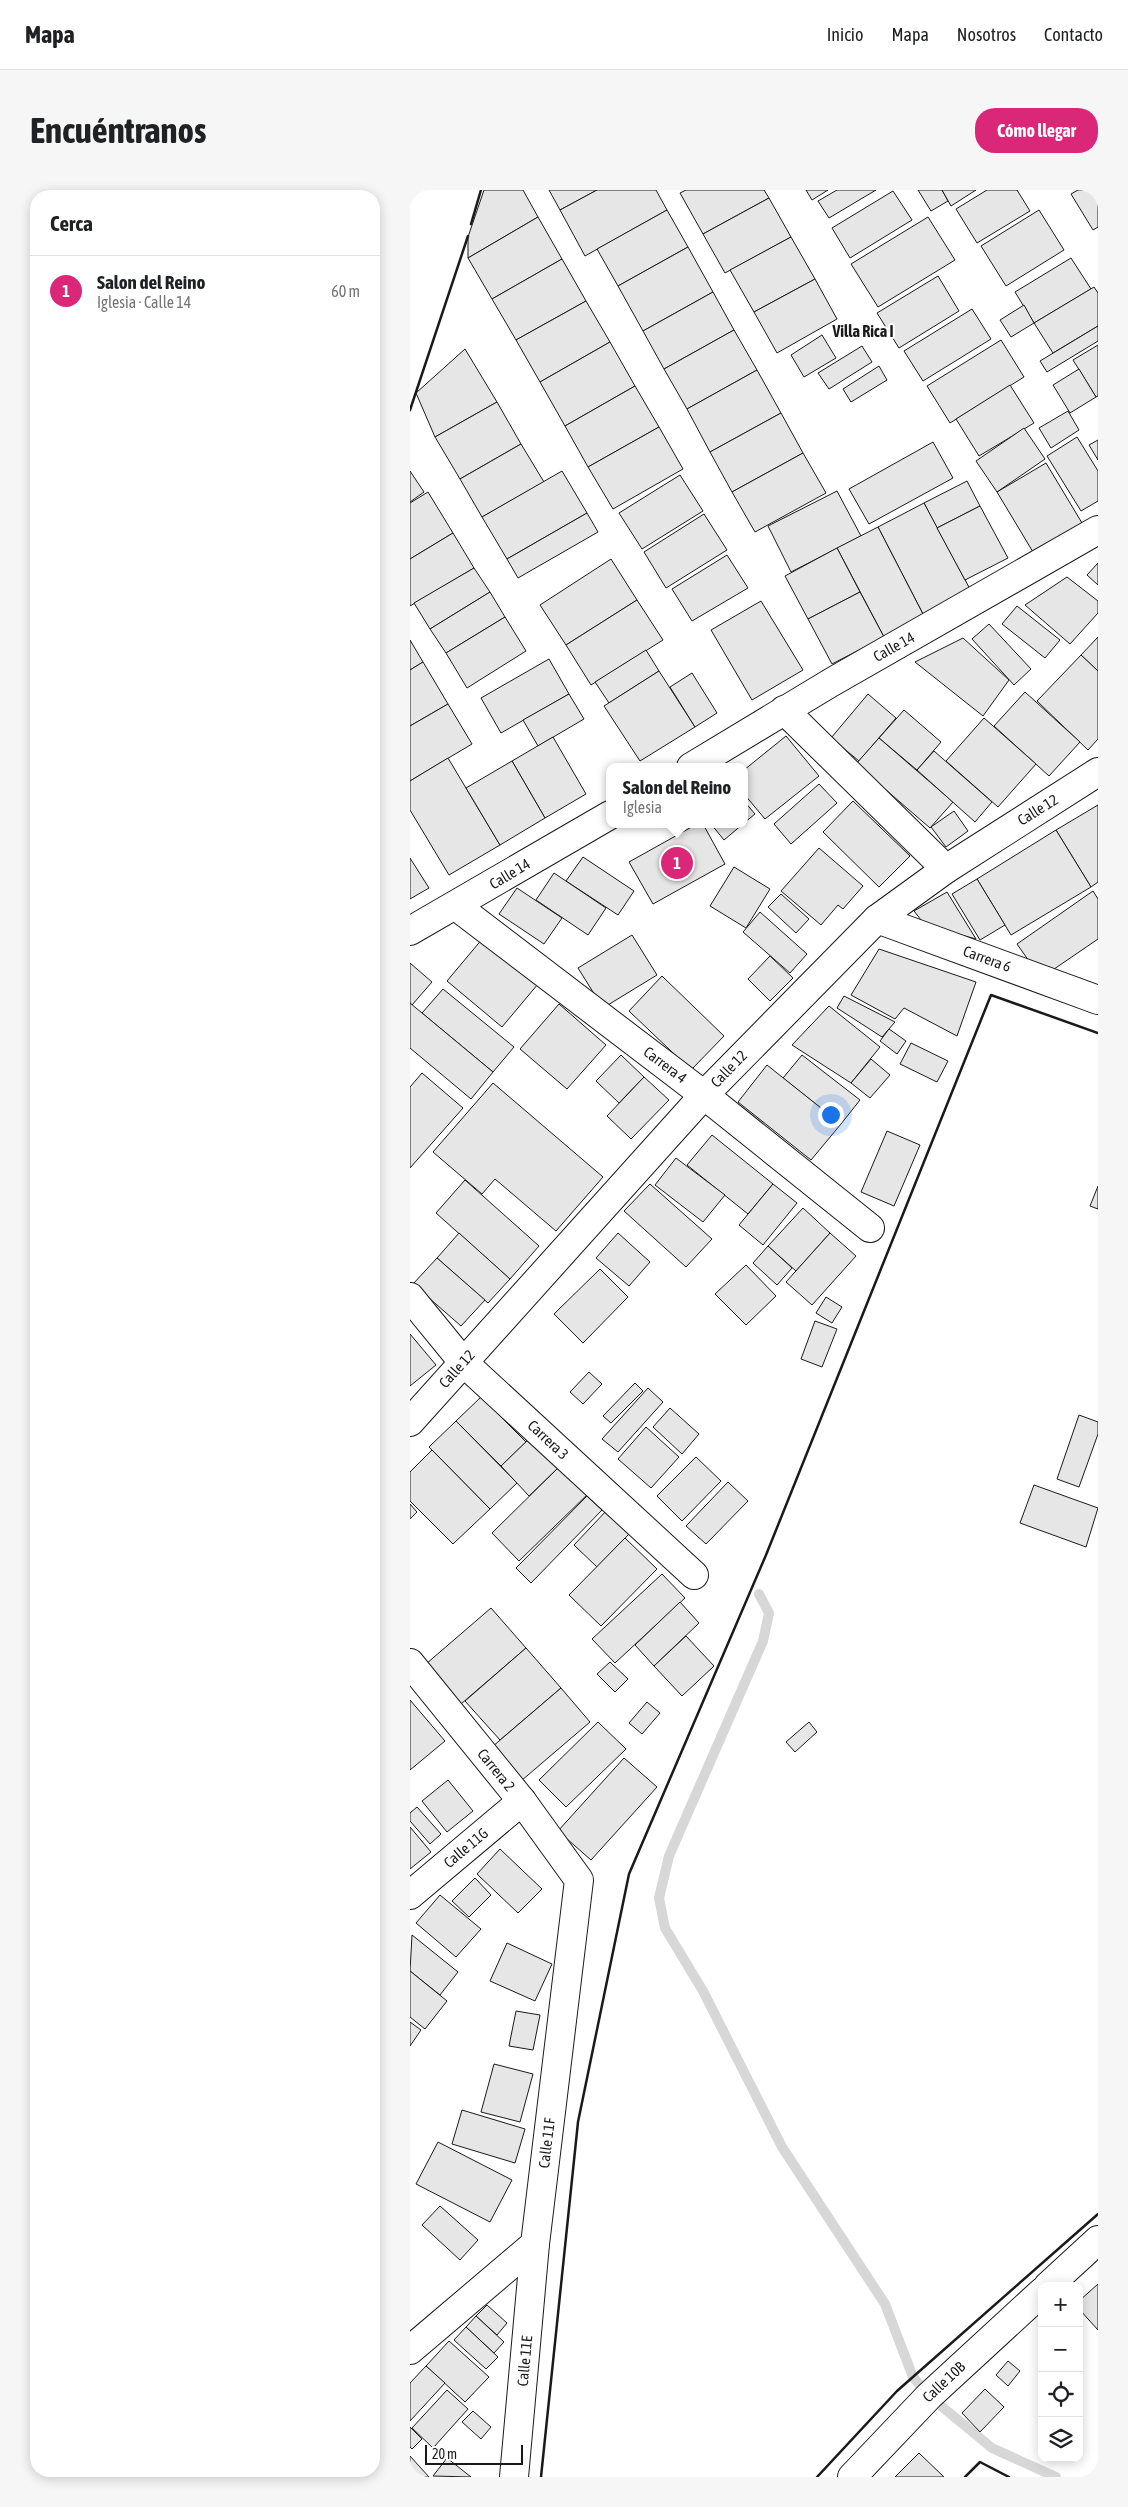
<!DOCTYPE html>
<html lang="es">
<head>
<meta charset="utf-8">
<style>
	body { margin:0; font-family:"Asap Condensed",sans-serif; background:#f6f6f6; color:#202124 }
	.controls { position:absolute; right:15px; bottom:15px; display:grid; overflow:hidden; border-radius:10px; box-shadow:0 2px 12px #0003 }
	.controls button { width:45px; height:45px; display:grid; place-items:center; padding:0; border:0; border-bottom:1px solid #e0e0e0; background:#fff; color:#202124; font:25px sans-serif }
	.scale { position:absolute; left:15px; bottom:12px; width:98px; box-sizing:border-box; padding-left:5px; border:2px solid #1a1a1a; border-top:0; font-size:14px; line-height:18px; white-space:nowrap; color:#1a1a1a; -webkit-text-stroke:4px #fff; paint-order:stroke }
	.you { position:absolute; left:420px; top:924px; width:18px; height:18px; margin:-12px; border:4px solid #fff; border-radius:50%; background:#1a73e8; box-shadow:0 0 0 8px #1a73e833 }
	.badge { display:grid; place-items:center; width:32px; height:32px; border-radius:50%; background:#db2777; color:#fff; font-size:16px; font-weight:700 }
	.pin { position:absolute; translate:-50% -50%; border:2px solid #fff; box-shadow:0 1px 5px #0006 }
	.popup { position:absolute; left:196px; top:573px; width:142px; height:65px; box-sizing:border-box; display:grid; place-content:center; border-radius:10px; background:#fff; filter:drop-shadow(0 1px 4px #0005); font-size:16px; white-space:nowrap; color:#757577 }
	.popup b { font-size:19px; color:#202124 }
	.popup::after { content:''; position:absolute; left:50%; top:100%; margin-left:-10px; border:10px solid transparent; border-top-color:#fff }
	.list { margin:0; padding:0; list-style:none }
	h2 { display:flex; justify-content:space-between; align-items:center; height:65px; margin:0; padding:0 20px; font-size:21px }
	h2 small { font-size:16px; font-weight:400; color:#757577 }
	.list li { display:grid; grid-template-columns:32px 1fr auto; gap:15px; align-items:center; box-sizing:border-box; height:70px; padding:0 20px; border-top:1px solid #e0e0e0 }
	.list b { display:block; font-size:19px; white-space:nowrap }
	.list p { margin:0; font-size:16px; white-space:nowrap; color:#757577 }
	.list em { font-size:16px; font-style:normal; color:#757577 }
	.icon { flex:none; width:28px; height:28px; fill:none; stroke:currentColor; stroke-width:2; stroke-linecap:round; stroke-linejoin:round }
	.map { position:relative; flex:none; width:688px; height:2287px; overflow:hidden; border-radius:20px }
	header { display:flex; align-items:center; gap:30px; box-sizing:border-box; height:70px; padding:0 25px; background:#fff; border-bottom:1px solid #e0e0e0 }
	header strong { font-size:24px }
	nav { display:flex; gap:28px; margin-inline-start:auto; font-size:18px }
	.intro { display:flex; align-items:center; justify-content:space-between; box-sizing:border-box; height:120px; padding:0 30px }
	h1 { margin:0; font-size:35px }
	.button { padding:12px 22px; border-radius:20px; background:#db2777; color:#fff; font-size:18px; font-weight:700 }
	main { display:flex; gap:30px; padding:0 30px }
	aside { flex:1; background:#fff; border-radius:20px; box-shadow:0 2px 12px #0003 }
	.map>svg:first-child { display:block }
</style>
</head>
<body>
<header>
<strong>Mapa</strong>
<nav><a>Inicio</a><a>Mapa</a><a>Nosotros</a><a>Contacto</a></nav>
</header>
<div class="intro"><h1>Encuéntranos</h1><a class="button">Cómo llegar</a></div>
<main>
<aside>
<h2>Cerca<small></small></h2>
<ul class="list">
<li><span class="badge">1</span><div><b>Salon del Reino</b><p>Iglesia · Calle 14</p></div><em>60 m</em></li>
</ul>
</aside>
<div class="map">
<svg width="688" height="2287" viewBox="0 0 688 2287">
	<rect width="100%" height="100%" fill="#fff"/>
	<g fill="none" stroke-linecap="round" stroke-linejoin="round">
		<!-- stream -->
		<path stroke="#d7d7d7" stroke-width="10" d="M349,1404L359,1423L353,1451L259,1666L249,1708L255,1738L293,1801L372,1957L475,2114L503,2187L519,2206L582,2258L646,2287"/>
	</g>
	<!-- building -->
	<g fill="#e6e6e6" stroke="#1a1a1a">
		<path d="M74,0H113L128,27L58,68V47Z"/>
		<path d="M139,0H187L150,20Z"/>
		<path d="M187,0H246L257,20L175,66L150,20Z"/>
		<path d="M276,0H354L359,8L293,44L270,3Z"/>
		<path d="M396,0H418L402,10Z"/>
		<path d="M427,0H466L419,28L408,11Z"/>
		<path d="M508,0H532L538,11L521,21Z"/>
		<path d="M532,0H566L541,16Z"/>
		<path d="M577,0H607L620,21L567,53L546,19Z"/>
		<path d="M668,0H688V37L683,40L661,4Z"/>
		<path d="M483,1L502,30L440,68L422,38Z"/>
		<path d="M359,8L381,47L315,83L293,44Z"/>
		<path d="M257,20L278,57L208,96L187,59Z"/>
		<path d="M629,20L654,60L596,96L571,56Z"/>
		<path d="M128,27L152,69L82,109L58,68Z"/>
		<path d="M518,27L545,70L468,117L441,74Z"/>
		<path d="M381,47L405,89L344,122L320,80Z"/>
		<path d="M278,57L303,102L233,141L208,96Z"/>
		<path d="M661,68L681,99L624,133L605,102Z"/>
		<path d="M152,69L176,111L106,150L82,109Z"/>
		<path d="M528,86L549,121L489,158L467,123Z"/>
		<path d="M405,89L427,129L367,163L344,122Z"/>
		<path d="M684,97L688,103V136L643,163L624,133Z"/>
		<path d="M303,102L324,140L254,179L233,141Z"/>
		<path d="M176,111L200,152L130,192L106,150Z"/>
		<path d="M614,115L624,133L601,147L590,130Z"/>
		<path d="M562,119L581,149L513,191L494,161Z"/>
		<path d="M688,136V151L637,182L630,171Z"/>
		<path d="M324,140L347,180L277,219L254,179Z"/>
		<path d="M412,145L426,168L394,187L381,165Z"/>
		<path d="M591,150L614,187L540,233L517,196Z"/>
		<path d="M200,152L225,196L155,236L130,192Z"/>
		<path d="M688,155V206L686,207L663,170Z"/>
		<path d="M452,156L462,172L419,199L408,183Z"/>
		<path d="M55,159L87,212L25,247L6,203Z"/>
		<path d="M469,176L477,190L441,212L433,199Z"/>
		<path d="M669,179L686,207L660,223L643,195Z"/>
		<path d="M347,180L371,223L300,262L277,219Z"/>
		<path d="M600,195L624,233L569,266L546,229Z"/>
		<path d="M225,196L249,237L178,277L155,236Z"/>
		<path d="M87,212L111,254L50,289L25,247Z"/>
		<path d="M658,221L669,240L641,258L629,238Z"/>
		<path d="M371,223L393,263L322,302L300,262Z"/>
		<path d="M249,237L273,279L203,319L178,277Z"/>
		<path d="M614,238L635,269L587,302L566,271Z"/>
		<path d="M667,247L688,281V311L671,321L637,266Z"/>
		<path d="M688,250V270L679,255Z"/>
		<path d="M523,252L543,288L459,334L439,299Z"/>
		<path d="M111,254L134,292L72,327L50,289Z"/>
		<path d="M393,263L416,303L345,342L322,302Z"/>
		<path d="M636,273L672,333L623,362L587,302Z"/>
		<path d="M0,281L14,302L0,312Z"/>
		<path d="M152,281L177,323L97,369L72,327Z"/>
		<path d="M270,285L293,321L232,359L209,323Z"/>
		<path d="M557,291L570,316L527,338L514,313Z"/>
		<path d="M427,301L451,346L381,382L358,336Z"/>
		<path d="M18,302L43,343L0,369V313Z"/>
		<path d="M514,313L561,401L514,426L468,337Z"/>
		<path d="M570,316L598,368L555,390L527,338Z"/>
		<path d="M177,323L188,342L108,388L97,369Z"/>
		<path d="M294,324L317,360L256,398L234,362Z"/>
		<path d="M468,337L514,426L474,447L427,358Z"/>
		<path d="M43,343L64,378L0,416V369Z"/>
		<path d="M427,358L450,402L398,429L375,386Z"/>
		<path d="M317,365L338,398L282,431L262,399Z"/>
		<path d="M201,369L227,410L156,455L130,415Z"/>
		<path d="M688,373V395L677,385Z"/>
		<path d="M64,378L80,402L20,439L4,413Z"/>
		<path d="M657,387L688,411V423L660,454L615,415Z"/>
		<path d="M80,402L95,427L36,463L20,439Z"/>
		<path d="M450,402L474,447L422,474L398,429Z"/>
		<path d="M227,410L253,450L181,495L156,455Z"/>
		<path d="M351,411L393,480L342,510L301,440Z"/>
		<path d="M607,416L650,450L635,468L592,434Z"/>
		<path d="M95,427L116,461L57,498L36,463Z"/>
		<path d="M579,434L621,479L604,495L562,449Z"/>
		<path d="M688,447V481L671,465Z"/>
		<path d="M553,448L599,490L573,526L505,472Z"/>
		<path d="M0,450L13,472L0,480Z"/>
		<path d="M236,460L249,481L199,513L185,492Z"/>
		<path d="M671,465L688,481V549L678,560L627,511Z"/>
		<path d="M139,469L159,504L91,543L71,508Z"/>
		<path d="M13,472L38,514L0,536V480Z"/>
		<path d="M249,481L285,537L230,571L194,516Z"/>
		<path d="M282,483L307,523L285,537L260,497Z"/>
		<path d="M615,502L670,552L639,586L584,536Z"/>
		<path d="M159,504L174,529L128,556L113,530Z"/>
		<path d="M458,504L486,528L449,571L421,548Z"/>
		<path d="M38,514L62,554L0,591V536Z"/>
		<path d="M494,520L531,552L507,580L469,548Z"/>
		<path d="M574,528L626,574L588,617L536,571Z"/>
		<path d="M376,546L409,586L355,629L334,604V580Z"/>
		<path d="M143,547L176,604L135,628L102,571Z"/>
		<path d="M469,548L543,612L520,638L446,574Z"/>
		<path d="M524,561L582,612L565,632L507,580Z"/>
		<path d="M38,568L90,655L39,685L0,620V591Z"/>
		<path d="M102,571L135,628L90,655L56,598Z"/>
		<path d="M409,594L427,613L381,654L364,634Z"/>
		<path d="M334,611L345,624L334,633Z"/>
		<path d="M443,611L500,666L469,697L413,642Z"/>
		<path d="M688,615V692L681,697L646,640Z"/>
		<path d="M544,621L558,641L536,657L521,637Z"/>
		<path d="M287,634H293L315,674L243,714L219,672Z"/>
		<path d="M301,634H333L314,650Z"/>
		<path d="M646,640L681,697L601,745L567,689Z"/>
		<path d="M409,658L453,696L433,719L428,715L411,735L371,701Z"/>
		<path d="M173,667L224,701L208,725L156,691Z"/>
		<path d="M0,668L19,698L0,709Z"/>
		<path d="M324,677L360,699L336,738L300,716Z"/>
		<path d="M144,683L196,718L178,745L126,710Z"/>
		<path d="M567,689L595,735L570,750L542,704Z"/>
		<path d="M107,698L152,728L134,754L89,724Z"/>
		<path d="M683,701L688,709V749L631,788L607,754Z"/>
		<path d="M537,702L566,749L515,735L504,721Z"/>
		<path d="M371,704L399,729L386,743L358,717Z"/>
		<path d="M350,722L397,764L380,783L333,742Z"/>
		<path d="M222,745L247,785L193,818L168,778Z"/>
		<path d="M73,748L128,794L92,837L37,791Z"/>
		<path d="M469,759L566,792L547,846L494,818L485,829L441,805Z"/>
		<path d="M360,766L383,788L360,811L338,789Z"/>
		<path d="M0,773L22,792L2,815L0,813Z"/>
		<path d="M252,786L314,846L281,880L219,821Z"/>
		<path d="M33,799L104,857L83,882L12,823Z"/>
		<path d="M434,806L485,832L472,847L427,818Z"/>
		<path d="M0,813L83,882L61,909L0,858Z"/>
		<path d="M149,814L196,855L157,899L110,859Z"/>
		<path d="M419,816L470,857L441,893L382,855Z"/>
		<path d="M479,839L496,851L487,864L470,851Z"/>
		<path d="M501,853L538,871L527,892L490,874Z"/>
		<path d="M211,865L234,887L209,913L186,891Z"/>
		<path d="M392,865L450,910L431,934L373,888Z"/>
		<path d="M461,869L480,885L460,908L441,893Z"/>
		<path d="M357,875L431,934L401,970L328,912Z"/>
		<path d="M12,883L53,918L0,978V897Z"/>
		<path d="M234,887L259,910L221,949L197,926Z"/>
		<path d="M83,893L193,987L146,1041L85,989L72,1004L23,962Z"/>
		<path d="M477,941L510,955L484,1016L451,1002Z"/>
		<path d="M302,945L363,994L338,1024L277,975Z"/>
		<path d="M266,968L315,1005L293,1032L245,995Z"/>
		<path d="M55,990L129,1056L100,1089L26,1023Z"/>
		<path d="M240,994L302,1049L276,1077L214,1021Z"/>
		<path d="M363,994L387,1013L353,1055L329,1035Z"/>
		<path d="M688,996V1019L680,1016Z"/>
		<path d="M393,1018L420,1043L386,1081L358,1056Z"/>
		<path d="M49,1043L100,1089L78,1113L27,1068Z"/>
		<path d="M208,1043L240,1072L219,1096L186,1068Z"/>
		<path d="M420,1043L446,1066L402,1115L376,1092Z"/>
		<path d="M358,1056L382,1078L367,1095L343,1073Z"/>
		<path d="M27,1068L75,1110L51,1136L3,1094Z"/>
		<path d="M336,1075L366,1106L336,1135L305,1104Z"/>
		<path d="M190,1079L218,1107L173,1153L144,1124Z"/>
		<path d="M416,1107L432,1117L422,1133L406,1123Z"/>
		<path d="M405,1131L427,1139L412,1177L391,1169Z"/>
		<path d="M0,1144L26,1175L0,1196Z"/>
		<path d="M179,1182L192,1194L173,1214L160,1202Z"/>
		<path d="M225,1193L233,1201L201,1233L193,1226Z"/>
		<path d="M238,1198L253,1212L208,1262L192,1249Z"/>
		<path d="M71,1207L116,1252L91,1276L46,1231Z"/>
		<path d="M260,1218L289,1244L272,1264L243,1237Z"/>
		<path d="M669,1225L688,1232V1244L669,1297L647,1289Z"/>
		<path d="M46,1231L107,1293L80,1319L19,1257Z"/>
		<path d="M236,1237L269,1267L241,1298L208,1269Z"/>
		<path d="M121,1247L149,1277L119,1306L91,1276Z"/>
		<path d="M22,1260L80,1319L43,1354L0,1311V1282Z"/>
		<path d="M286,1267L311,1291L272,1331L247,1306Z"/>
		<path d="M149,1277L181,1301L109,1371L82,1343Z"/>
		<path d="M318,1292L338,1311L296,1354L276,1336Z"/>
		<path d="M624,1295L688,1318L676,1357L610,1333Z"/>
		<path d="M177,1306L192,1320L121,1393L106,1378Z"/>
		<path d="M0,1314L7,1322L0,1329Z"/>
		<path d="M198,1319L221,1342L187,1377L164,1355Z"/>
		<path d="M215,1348L247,1379L191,1436L159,1405Z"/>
		<path d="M252,1384L275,1408L205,1473L182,1449Z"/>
		<path d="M270,1412L289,1433L244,1476L225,1455Z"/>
		<path d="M81,1418L116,1458L51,1514L16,1474Z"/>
		<path d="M276,1446L304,1476L272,1506L244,1476Z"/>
		<path d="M116,1458L151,1498L90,1550L55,1511Z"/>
		<path d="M200,1472L218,1489L205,1502L187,1484Z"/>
		<path d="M151,1498L180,1532L111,1591L82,1557Z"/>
		<path d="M0,1510L35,1551L0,1580Z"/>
		<path d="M237,1512L250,1523L232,1544L219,1533Z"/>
		<path d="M188,1532L216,1559L156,1617L129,1590Z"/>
		<path d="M399,1532L407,1542L385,1562L376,1552Z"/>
		<path d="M214,1568L247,1597L181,1670L148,1641Z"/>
		<path d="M38,1590L63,1621L37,1642L12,1611Z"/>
		<path d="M7,1617L31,1644L20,1654L0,1631V1623Z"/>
		<path d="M0,1637L21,1662L0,1679Z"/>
		<path d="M90,1659L132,1699L108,1723L67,1684Z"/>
		<path d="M65,1688L81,1705L59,1727L42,1711Z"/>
		<path d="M30,1705L71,1739L46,1767L6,1733Z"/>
		<path d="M2,1745L48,1782L30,1805L0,1781Z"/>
		<path d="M97,1753L142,1774L125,1811L80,1791Z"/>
		<path d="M0,1781L37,1811L15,1839L0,1827Z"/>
		<path d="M106,1821L130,1825L123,1860L99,1856Z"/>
		<path d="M0,1832L11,1840L0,1856Z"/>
		<path d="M84,1874L123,1884L110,1932L71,1922Z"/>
		<path d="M52,1920L115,1939L105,1973L42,1954Z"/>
		<path d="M28,1952L102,1990L80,2032L6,1994Z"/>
		<path d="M30,2016L68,2050L50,2070L12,2035Z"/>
		<path d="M688,2094V2140L669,2119V2111Z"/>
		<path d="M77,2115L97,2133L87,2145L66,2126Z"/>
		<path d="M66,2126L94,2152L84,2163L56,2137Z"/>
		<path d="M56,2137L88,2167L76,2179L44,2150Z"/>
		<path d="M39,2151L79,2187L55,2212L16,2176Z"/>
		<path d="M598,2171L610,2181L598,2196L586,2185Z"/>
		<path d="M16,2176L35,2193L0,2231V2193Z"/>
		<path d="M575,2199L594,2217L570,2242L552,2223Z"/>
		<path d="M37,2200L58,2219L23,2258L2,2238Z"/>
		<path d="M63,2221L81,2237L71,2249L52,2232Z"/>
		<path d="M0,2237L12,2249L2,2259L0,2257Z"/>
		<path d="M509,2263L534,2287H485Z"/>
		<path d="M0,2266L19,2287H0Z"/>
		<path d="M37,2268L61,2287L23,2286Z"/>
	</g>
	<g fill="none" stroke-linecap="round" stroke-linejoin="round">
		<!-- street casing -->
		<g stroke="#1a1a1a" stroke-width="30">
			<g id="street">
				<path d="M374,520L536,679"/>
				<path d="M46,716L294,905L460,1038"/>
				<path d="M467,729L688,810"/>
				<path d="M0,1107L53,1172L284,1385"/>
				<path d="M0,1473L112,1611L169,1690L125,2054L0,2160"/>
				<path d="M0,1705L112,1611"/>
				<path d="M638,2096L688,2050"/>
				<path d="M104,2287L125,2054"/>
				<path d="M442,2287L519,2206L632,2102"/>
			</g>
		</g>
		<!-- secondary casing -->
		<g stroke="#1a1a1a" stroke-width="30">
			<g id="secondary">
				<path d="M281,577L422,492L688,340"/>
				<path d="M0,741L200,625"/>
				<path d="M0,1232L294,905L467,729L536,679L688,582"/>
			</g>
		</g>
		<!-- street -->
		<use href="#street" stroke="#fff" stroke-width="28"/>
		<!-- secondary -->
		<use href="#secondary" stroke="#fff" stroke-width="28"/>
		<!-- wall -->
		<g stroke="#1a1a1a" stroke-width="2.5">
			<path d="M61,34L71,0"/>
			<path d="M0,220L58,46"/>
			<path d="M131,2287L168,1932L219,1684L356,1365L581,805L688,843"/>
			<path d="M407,2287L487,2201L688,2024"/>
			<path d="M555,2287L570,2272L599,2287"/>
		</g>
	</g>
	<g text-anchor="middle" stroke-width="4" stroke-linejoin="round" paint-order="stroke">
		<!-- street labels -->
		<g font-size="15" fill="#1a1a1a" stroke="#fff">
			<text transform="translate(484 457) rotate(-29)" y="5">Calle 14</text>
			<text transform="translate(628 620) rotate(-32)" y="5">Calle 12</text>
			<text transform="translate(100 684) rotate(-31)" y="5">Calle 14</text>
			<text transform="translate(577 769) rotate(20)" y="5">Carrera 6</text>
			<text transform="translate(255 875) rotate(37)" y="5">Carrera 4</text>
			<text transform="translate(319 879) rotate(-46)" y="5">Calle 12</text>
			<text transform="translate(47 1179) rotate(-48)" y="5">Calle 12</text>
			<text transform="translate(138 1250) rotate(43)" y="5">Carrera 3</text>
			<text transform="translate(86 1580) rotate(51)" y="5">Carrera 2</text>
			<text transform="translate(56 1658) rotate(-40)" y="5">Calle 11G</text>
			<text transform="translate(137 1953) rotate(-83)" y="5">Calle 11F</text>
			<text transform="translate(115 2171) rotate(-85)" y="5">Calle 11E</text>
			<text transform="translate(534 2192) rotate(-43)" y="5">Calle 10B</text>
		</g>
		<!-- neighbourhood labels -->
		<g font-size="16" font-weight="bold" fill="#1a1a1a" stroke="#fff">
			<text x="453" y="147">Villa Rica I</text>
		</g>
	</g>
</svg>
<div class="controls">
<button>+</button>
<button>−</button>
<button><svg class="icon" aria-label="locate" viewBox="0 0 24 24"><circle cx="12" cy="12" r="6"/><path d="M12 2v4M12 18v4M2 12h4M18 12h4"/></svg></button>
<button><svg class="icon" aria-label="layers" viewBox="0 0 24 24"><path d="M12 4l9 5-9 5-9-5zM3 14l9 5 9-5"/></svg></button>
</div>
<div class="scale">20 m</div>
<div class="you"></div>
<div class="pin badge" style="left:267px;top:673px">1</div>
<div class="popup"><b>Salon del Reino</b>Iglesia</div>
</div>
</main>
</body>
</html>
